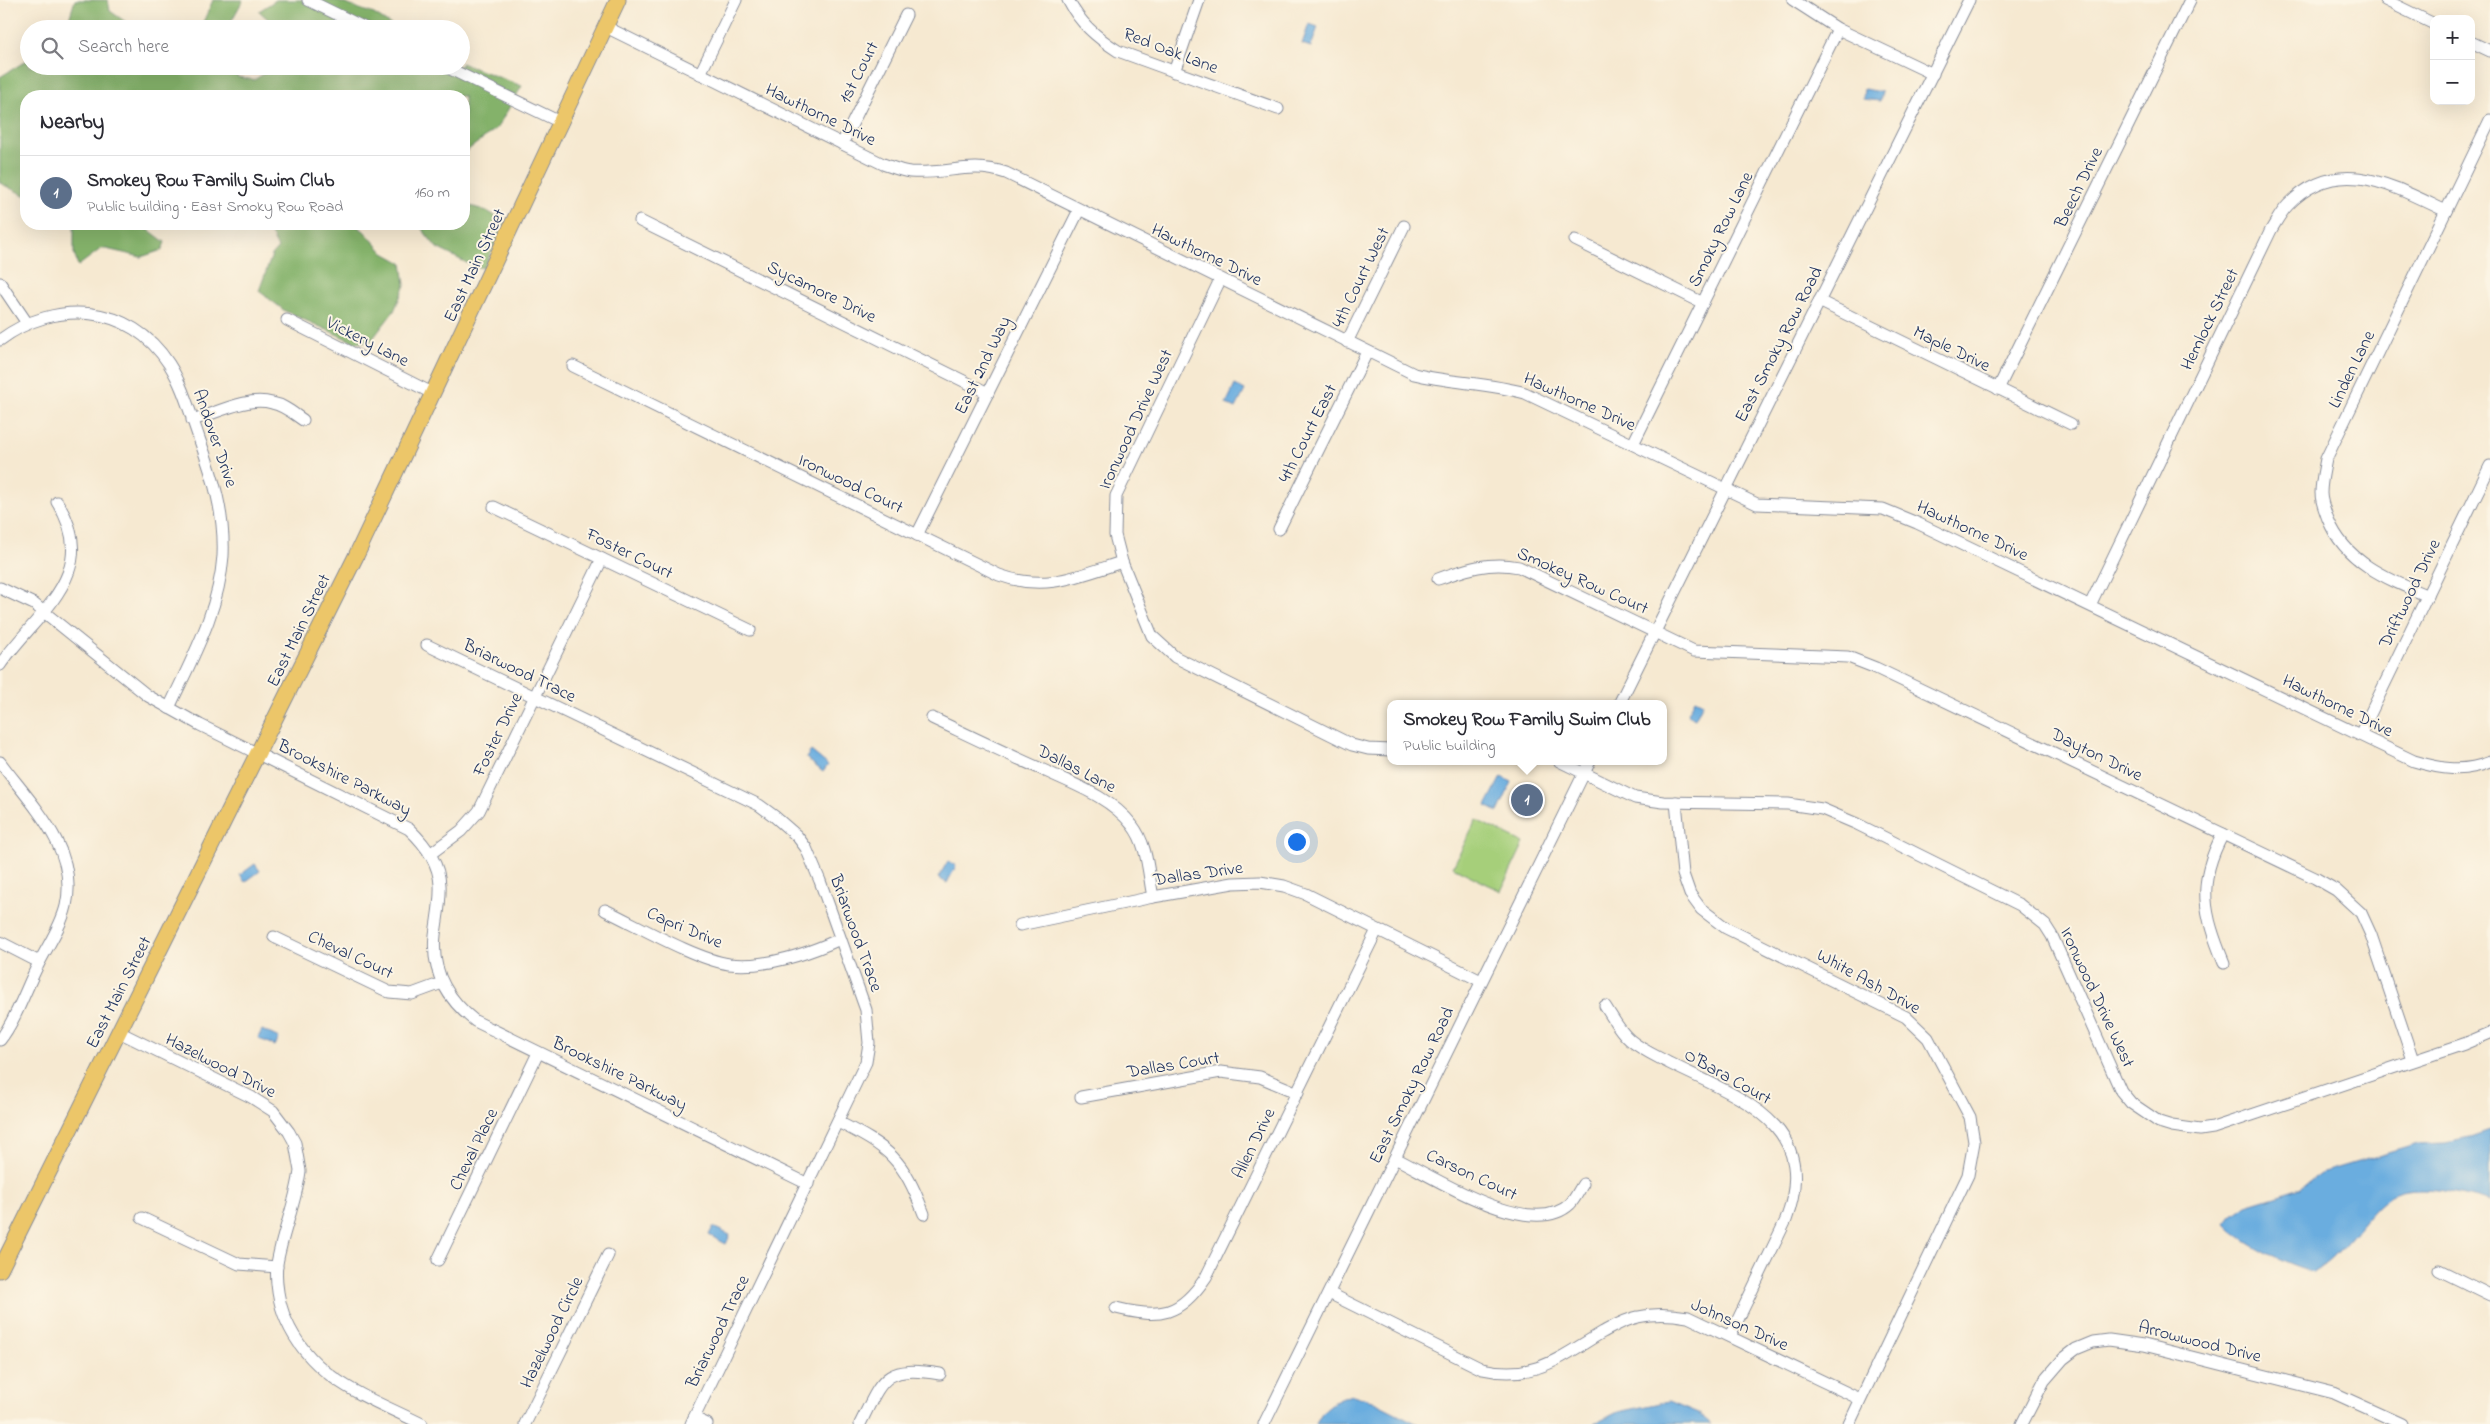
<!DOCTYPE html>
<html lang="en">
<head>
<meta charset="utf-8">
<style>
	body { margin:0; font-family:"Indie Flower",sans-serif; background:#f2f2f3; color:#2b2b33 }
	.controls { position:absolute; right:15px; top:15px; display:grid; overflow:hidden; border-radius:10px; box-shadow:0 5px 20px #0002 }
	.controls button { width:45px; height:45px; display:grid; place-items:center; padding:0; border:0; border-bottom:1px solid #e1e1e2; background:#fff; color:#2b2b33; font:25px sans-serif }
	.you { position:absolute; left:1296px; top:841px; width:18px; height:18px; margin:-12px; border:4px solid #fff; border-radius:50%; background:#1a73e8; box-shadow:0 0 0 8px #1a73e833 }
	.badge { display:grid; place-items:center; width:32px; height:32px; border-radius:50%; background:#0f766e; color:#fff; font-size:16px; font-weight:700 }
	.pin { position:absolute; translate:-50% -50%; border:2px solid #fff; box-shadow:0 1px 5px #0006 }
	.popup { position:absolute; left:1387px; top:700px; width:280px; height:65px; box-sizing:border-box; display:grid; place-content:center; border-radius:10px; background:#fff; filter:drop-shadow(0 1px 4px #0005); font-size:16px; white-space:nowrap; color:#7c7c81 }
	.popup b { font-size:19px; color:#2b2b33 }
	.popup::after { content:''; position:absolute; left:50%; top:100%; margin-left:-10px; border:10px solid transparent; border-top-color:#fff }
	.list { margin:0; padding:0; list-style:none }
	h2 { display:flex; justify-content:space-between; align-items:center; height:65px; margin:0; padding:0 20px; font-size:21px }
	h2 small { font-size:16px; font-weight:400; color:#7c7c81 }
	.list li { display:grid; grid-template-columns:32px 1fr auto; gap:15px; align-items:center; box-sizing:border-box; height:75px; padding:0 20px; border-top:1px solid #e1e1e2 }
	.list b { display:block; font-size:19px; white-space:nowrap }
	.list p { margin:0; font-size:16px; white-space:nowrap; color:#7c7c81 }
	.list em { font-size:16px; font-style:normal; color:#7c7c81 }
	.icon { flex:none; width:28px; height:28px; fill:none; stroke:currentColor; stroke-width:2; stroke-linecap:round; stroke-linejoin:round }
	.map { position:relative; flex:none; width:2490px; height:1424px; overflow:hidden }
	.search { position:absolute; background:#fff; box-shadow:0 5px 20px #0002; left:20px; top:20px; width:450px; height:55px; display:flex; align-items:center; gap:12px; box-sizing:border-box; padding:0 18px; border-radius:28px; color:#7c7c81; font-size:19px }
	.panel { position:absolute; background:#fff; box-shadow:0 5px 20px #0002; left:20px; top:90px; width:450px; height:140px; border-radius:20px }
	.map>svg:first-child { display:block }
</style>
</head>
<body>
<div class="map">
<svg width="2490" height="1424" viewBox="0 0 2490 1424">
	<rect width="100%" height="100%" fill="#fcf5e5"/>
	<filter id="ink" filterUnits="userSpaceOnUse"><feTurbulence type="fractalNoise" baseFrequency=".02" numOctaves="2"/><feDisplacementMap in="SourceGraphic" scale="10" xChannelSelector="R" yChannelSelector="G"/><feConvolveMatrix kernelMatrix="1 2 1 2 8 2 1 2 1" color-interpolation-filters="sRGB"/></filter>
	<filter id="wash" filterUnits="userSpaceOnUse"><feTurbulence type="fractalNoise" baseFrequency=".0096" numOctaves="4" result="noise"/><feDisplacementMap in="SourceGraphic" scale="20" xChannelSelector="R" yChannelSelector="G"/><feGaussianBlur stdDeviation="1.12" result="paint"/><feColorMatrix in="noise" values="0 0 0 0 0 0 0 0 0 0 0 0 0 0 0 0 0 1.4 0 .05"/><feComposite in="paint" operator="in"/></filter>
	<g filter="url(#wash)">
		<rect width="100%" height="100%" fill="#f6e9d1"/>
		<!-- green -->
		<path fill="#a6cf7a" stroke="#607f6c" d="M1476,820L1524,843L1501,891L1453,867Z"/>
		<!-- forest -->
		<g fill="#84b26a" stroke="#507064">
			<path d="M75,0H108L110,11L136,29H66Z"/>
			<path d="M213,0H243L227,29H200Z"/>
			<path d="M276,0H334L374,14L397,29H279L259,11Z"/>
			<path d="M29,59V66H225L238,77L254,80L276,66H461V63L522,86L497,128L464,153V96H26V196L0,183V77Z"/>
			<path d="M464,204L487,211L505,222L484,268L473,266L437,248L418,224H464Z"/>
			<path d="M74,224H141L165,242L162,250L141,257L102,248L78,266L74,253Z"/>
			<path d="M252,224H354L364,231L384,253L402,263L405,285L394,311L371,341L356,343L285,311L259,291L272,255L278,248L271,234Z"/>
		</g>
		<!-- water -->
		<g fill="#6baddf" stroke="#436e9e">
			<path d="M1309,24L1318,27L1311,47L1302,44Z"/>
			<path d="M1864,89L1882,92L1880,101L1863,99Z"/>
			<path d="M1235,385L1245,390L1236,408L1226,404Z"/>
			<path d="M1695,699L1703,703L1695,719L1687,715Z"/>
			<path d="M811,751L828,765L823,772L806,758Z"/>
			<path d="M1501,777L1512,782L1498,812L1486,806Z"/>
			<path d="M948,861L956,866L947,883L938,878Z"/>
			<path d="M255,864L260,871L245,882L240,875Z"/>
			<path d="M262,1030L279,1038L275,1046L258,1038Z"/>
			<path d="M2490,1131V1202C2465,1194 2421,1183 2396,1193C2378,1201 2364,1222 2352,1236C2340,1250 2329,1263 2313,1272C2286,1265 2243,1244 2225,1224L2231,1216L2246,1205L2301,1188L2321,1173L2418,1144L2445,1143L2470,1138Z"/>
			<path d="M713,1227L730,1235L726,1244L709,1235Z"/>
			<path d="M1353,1395L1372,1401L1418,1424H1316C1322,1407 1337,1399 1353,1395Z"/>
			<path d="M1669,1401L1698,1413L1711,1424H1594L1618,1412Z"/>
		</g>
	</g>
	<g filter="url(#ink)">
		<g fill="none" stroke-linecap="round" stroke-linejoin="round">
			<!-- minor casing -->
			<g stroke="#888c98" stroke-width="13">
				<g id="minor">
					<path d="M308,0L367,29"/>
					<path d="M1068,0C1080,23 1096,37 1118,51L1278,109"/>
					<path d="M1793,0L1838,29L1933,74"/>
					<path d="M2385,0L2434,24"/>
					<path d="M606,27L883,164C892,167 901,171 910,172C946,175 970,161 1006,173L1414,374C1450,383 1489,383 1525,393L1757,504L1883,509L1917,523L2414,761C2441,769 2463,773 2490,762"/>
					<path d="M2471,42L2490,51"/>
					<path d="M444,66L562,123"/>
					<path d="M1174,72L1199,0"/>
					<path d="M700,74L736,0"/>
					<path d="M842,144L906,15"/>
					<path d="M640,221L988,393"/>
					<path d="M1575,240L1703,303"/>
					<path d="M1220,280L1116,496L1115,535L1122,562L1152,636L1175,657L1352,745L1368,749L1391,750"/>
					<path d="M0,283L27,323"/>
					<path d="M1819,301L2071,424"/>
					<path d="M287,320L434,394"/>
					<path d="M0,340C55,299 130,303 169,364C183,386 190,413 199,438C213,476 225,514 223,556C219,611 192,658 169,708"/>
					<path d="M1347,342L1404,226"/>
					<path d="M573,366L999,575C1045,592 1078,576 1122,562"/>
					<path d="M1998,389L2190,0"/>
					<path d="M192,420C217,413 247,396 272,403C284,405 294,414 303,420"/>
					<path d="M1633,444L1838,29"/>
					<path d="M494,507L750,630"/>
					<path d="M1279,529L1367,352"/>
					<path d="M917,535L1079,210"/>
					<path d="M1438,579C1466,569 1489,561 1519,567L1694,651L1848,657L1876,668L2315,878L2336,890L2361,913L2371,935L2413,1060"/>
					<path d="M0,588L34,604L148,696L200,725L409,829C425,844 439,862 440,885C441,901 437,918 435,935C431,971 447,999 475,1021L808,1184"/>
					<path d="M2428,596C2387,579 2345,562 2328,519C2325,511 2321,502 2321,493C2321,482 2324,470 2326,459L2490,120"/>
					<path d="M2090,605L2271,230C2276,222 2281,212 2288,205C2338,153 2393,186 2446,211"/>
					<path d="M427,645L759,805L774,816L797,836L806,848L820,881L866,1010L869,1043L866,1062L691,1424"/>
					<path d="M0,665C37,612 103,573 57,502"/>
					<path d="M1619,704L1969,0"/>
					<path d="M932,718C968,735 1003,752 1039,768C1070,783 1110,796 1132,825C1148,845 1148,873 1153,897"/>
					<path d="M2360,735L2490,466"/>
					<path d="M1559,761L1635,798L1663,802L1788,804L1822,809L1857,824L2020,905L2045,925L2052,936L2121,1091L2131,1103L2159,1122L2172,1126L2200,1130L2213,1128L2464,1044L2490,1033"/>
					<path d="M0,762C31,804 79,849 66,906C61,927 48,945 38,965C27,986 15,1022 0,1040"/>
					<path d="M1676,802L1683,874L1690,894L1701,909L1726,928L1906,1017L1928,1038L1970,1117L1974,1142L1968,1175L1849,1424"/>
					<path d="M2223,834C2196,883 2204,914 2224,963"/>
					<path d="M430,854L461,831L479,811L602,559"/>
					<path d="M605,910C637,925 695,959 729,964C766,968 807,954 840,939"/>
					<path d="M1020,925L1153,897L1233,883L1260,882L1284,886L1306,894L1481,981"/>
					<path d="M274,937L389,992L412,994L442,983"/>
					<path d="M0,942L39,962"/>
					<path d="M1605,1006C1613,1018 1619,1031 1630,1040C1642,1050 1656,1056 1669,1063C1739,1098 1822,1123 1786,1220L1730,1336"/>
					<path d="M119,1032L251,1097L273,1111L289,1132L295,1143L300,1171C296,1203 282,1233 277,1264C275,1282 279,1304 286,1320C312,1380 368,1397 422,1424"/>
					<path d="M1081,1097L1221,1072L1260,1077L1298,1093"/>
					<path d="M838,1122C890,1148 903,1159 924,1214"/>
					<path d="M1395,1158C1434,1177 1531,1241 1570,1204C1575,1199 1579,1190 1583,1184"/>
					<path d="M142,1218L239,1264L277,1267"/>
					<path d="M438,1260L538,1053"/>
					<path d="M2439,1270L2490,1295"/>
					<path d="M1329,1293L1482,1369C1535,1381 1560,1357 1603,1332C1614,1326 1626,1319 1638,1317C1655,1313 1671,1314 1688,1317L1860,1399"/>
					<path d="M1116,1308C1160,1319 1180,1316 1206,1277L1377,930"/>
					<path d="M694,1418L707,1424"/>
					<path d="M525,1424L608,1255"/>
					<path d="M860,1424C883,1378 884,1365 940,1374"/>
					<path d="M1264,1424L1590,761"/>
					<path d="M2022,1424L2044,1381L2063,1359L2076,1349L2093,1342L2109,1340L2144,1345L2334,1393L2402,1424"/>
				</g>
			</g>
			<!-- major casing -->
			<g stroke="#888c98" stroke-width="17">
				<path id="major" d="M0,1270L356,556L618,0"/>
			</g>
			<!-- minor -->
			<use href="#minor" stroke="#fff" stroke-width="11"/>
			<!-- major -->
			<use href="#major" stroke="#ecc669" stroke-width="15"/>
		</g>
	</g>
	<g text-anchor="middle" stroke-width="4" stroke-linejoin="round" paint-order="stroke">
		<!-- street labels -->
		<g font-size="18" fill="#1b2f5e" stroke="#fcf5e5">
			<text transform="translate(1171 50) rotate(21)" y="6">Red Oak Lane</text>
			<text transform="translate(858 72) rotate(-63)" y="6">1st Court</text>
			<text transform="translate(821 114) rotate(26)" y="6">Hawthorne Drive</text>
			<text transform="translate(2078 187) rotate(-64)" y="6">Beech Drive</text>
			<text transform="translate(1720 229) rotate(-64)" y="6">Smoky Row Lane</text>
			<text transform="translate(1207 254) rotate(26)" y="6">Hawthorne Drive</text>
			<text transform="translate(474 265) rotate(-65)" y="6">East Main Street</text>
			<text transform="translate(1360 277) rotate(-64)" y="6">4th Court West</text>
			<text transform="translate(822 291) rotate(26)" y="6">Sycamore Drive</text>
			<text transform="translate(2209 319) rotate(-64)" y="6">Hemlock Street</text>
			<text transform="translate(368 341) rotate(27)" y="6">Vickery Lane</text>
			<text transform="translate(1778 344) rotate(-63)" y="6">East Smoky Row Road</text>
			<text transform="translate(1952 348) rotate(26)" y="6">Maple Drive</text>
			<text transform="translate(982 365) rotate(-64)" y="6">East 2nd Way</text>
			<text transform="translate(2351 369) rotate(-64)" y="6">Linden Lane</text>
			<text transform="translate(1580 401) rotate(24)" y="6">Hawthorne Drive</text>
			<text transform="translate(1135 419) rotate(-65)" y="6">Ironwood Drive West</text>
			<text transform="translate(1307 433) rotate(-63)" y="6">4th Court East</text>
			<text transform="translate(216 438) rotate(71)" y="6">Andover Drive</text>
			<text transform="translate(851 483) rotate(26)" y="6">Ironwood Court</text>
			<text transform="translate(1973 530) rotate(25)" y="6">Hawthorne Drive</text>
			<text transform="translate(630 553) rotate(26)" y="6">Foster Court</text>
			<text transform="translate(1583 580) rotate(24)" y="6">Smokey Row Court</text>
			<text transform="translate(2409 593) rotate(-64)" y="6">Driftwood Drive</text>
			<text transform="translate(298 630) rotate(-64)" y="6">East Main Street</text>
			<text transform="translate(520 670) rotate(26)" y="6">Briarwood Trace</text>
			<text transform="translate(2338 705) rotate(26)" y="6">Hawthorne Drive</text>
			<text transform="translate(497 734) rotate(-64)" y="6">Foster Drive</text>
			<text transform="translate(2097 754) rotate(26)" y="6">Dayton Drive</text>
			<text transform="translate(1077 768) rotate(27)" y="6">Dallas Lane</text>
			<text transform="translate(345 777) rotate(27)" y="6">Brookshire Parkway</text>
			<text transform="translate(1198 873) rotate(-8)" y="6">Dallas Drive</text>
			<text transform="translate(685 927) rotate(23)" y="6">Capri Drive</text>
			<text transform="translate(857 933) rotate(70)" y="6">Briarwood Trace</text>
			<text transform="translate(351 954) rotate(25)" y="6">Cheval Court</text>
			<text transform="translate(1869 981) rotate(29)" y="6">White Ash Drive</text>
			<text transform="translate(118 992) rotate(-63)" y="6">East Main Street</text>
			<text transform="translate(2098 997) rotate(65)" y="6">Ironwood Drive West</text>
			<text transform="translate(1173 1064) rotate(-9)" y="6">Dallas Court</text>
			<text transform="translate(221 1065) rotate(27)" y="6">Hazelwood Drive</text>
			<text transform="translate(620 1073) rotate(26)" y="6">Brookshire Parkway</text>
			<text transform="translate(1728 1076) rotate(29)" y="6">O'Bara Court</text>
			<text transform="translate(1411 1085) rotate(-64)" y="6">East Smoky Row Road</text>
			<text transform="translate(1253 1143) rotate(-64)" y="6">Allen Drive</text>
			<text transform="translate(473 1149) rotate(-64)" y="6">Cheval Place</text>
			<text transform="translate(1472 1174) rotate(25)" y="6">Carson Court</text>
			<text transform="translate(1740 1324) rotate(24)" y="6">Johnson Drive</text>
			<text transform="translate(717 1331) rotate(-64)" y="6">Briarwood Trace</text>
			<text transform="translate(551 1332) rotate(-64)" y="6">Hazelwood Circle</text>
			<text transform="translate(2200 1341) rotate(14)" y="6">Arrowwood Drive</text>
		</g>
	</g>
</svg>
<div class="controls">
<button>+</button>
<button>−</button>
</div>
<div class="you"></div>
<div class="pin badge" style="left:1527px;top:800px;background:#5c6f8a">1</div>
<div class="popup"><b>Smokey Row Family Swim Club</b>Public building</div>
<div class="search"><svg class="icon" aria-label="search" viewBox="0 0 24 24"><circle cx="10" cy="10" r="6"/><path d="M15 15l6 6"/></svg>Search here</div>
<section class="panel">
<h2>Nearby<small></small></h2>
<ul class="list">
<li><span class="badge" style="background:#5c6f8a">1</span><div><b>Smokey Row Family Swim Club</b><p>Public building · East Smoky Row Road</p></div><em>160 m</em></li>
</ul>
</section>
</div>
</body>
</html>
